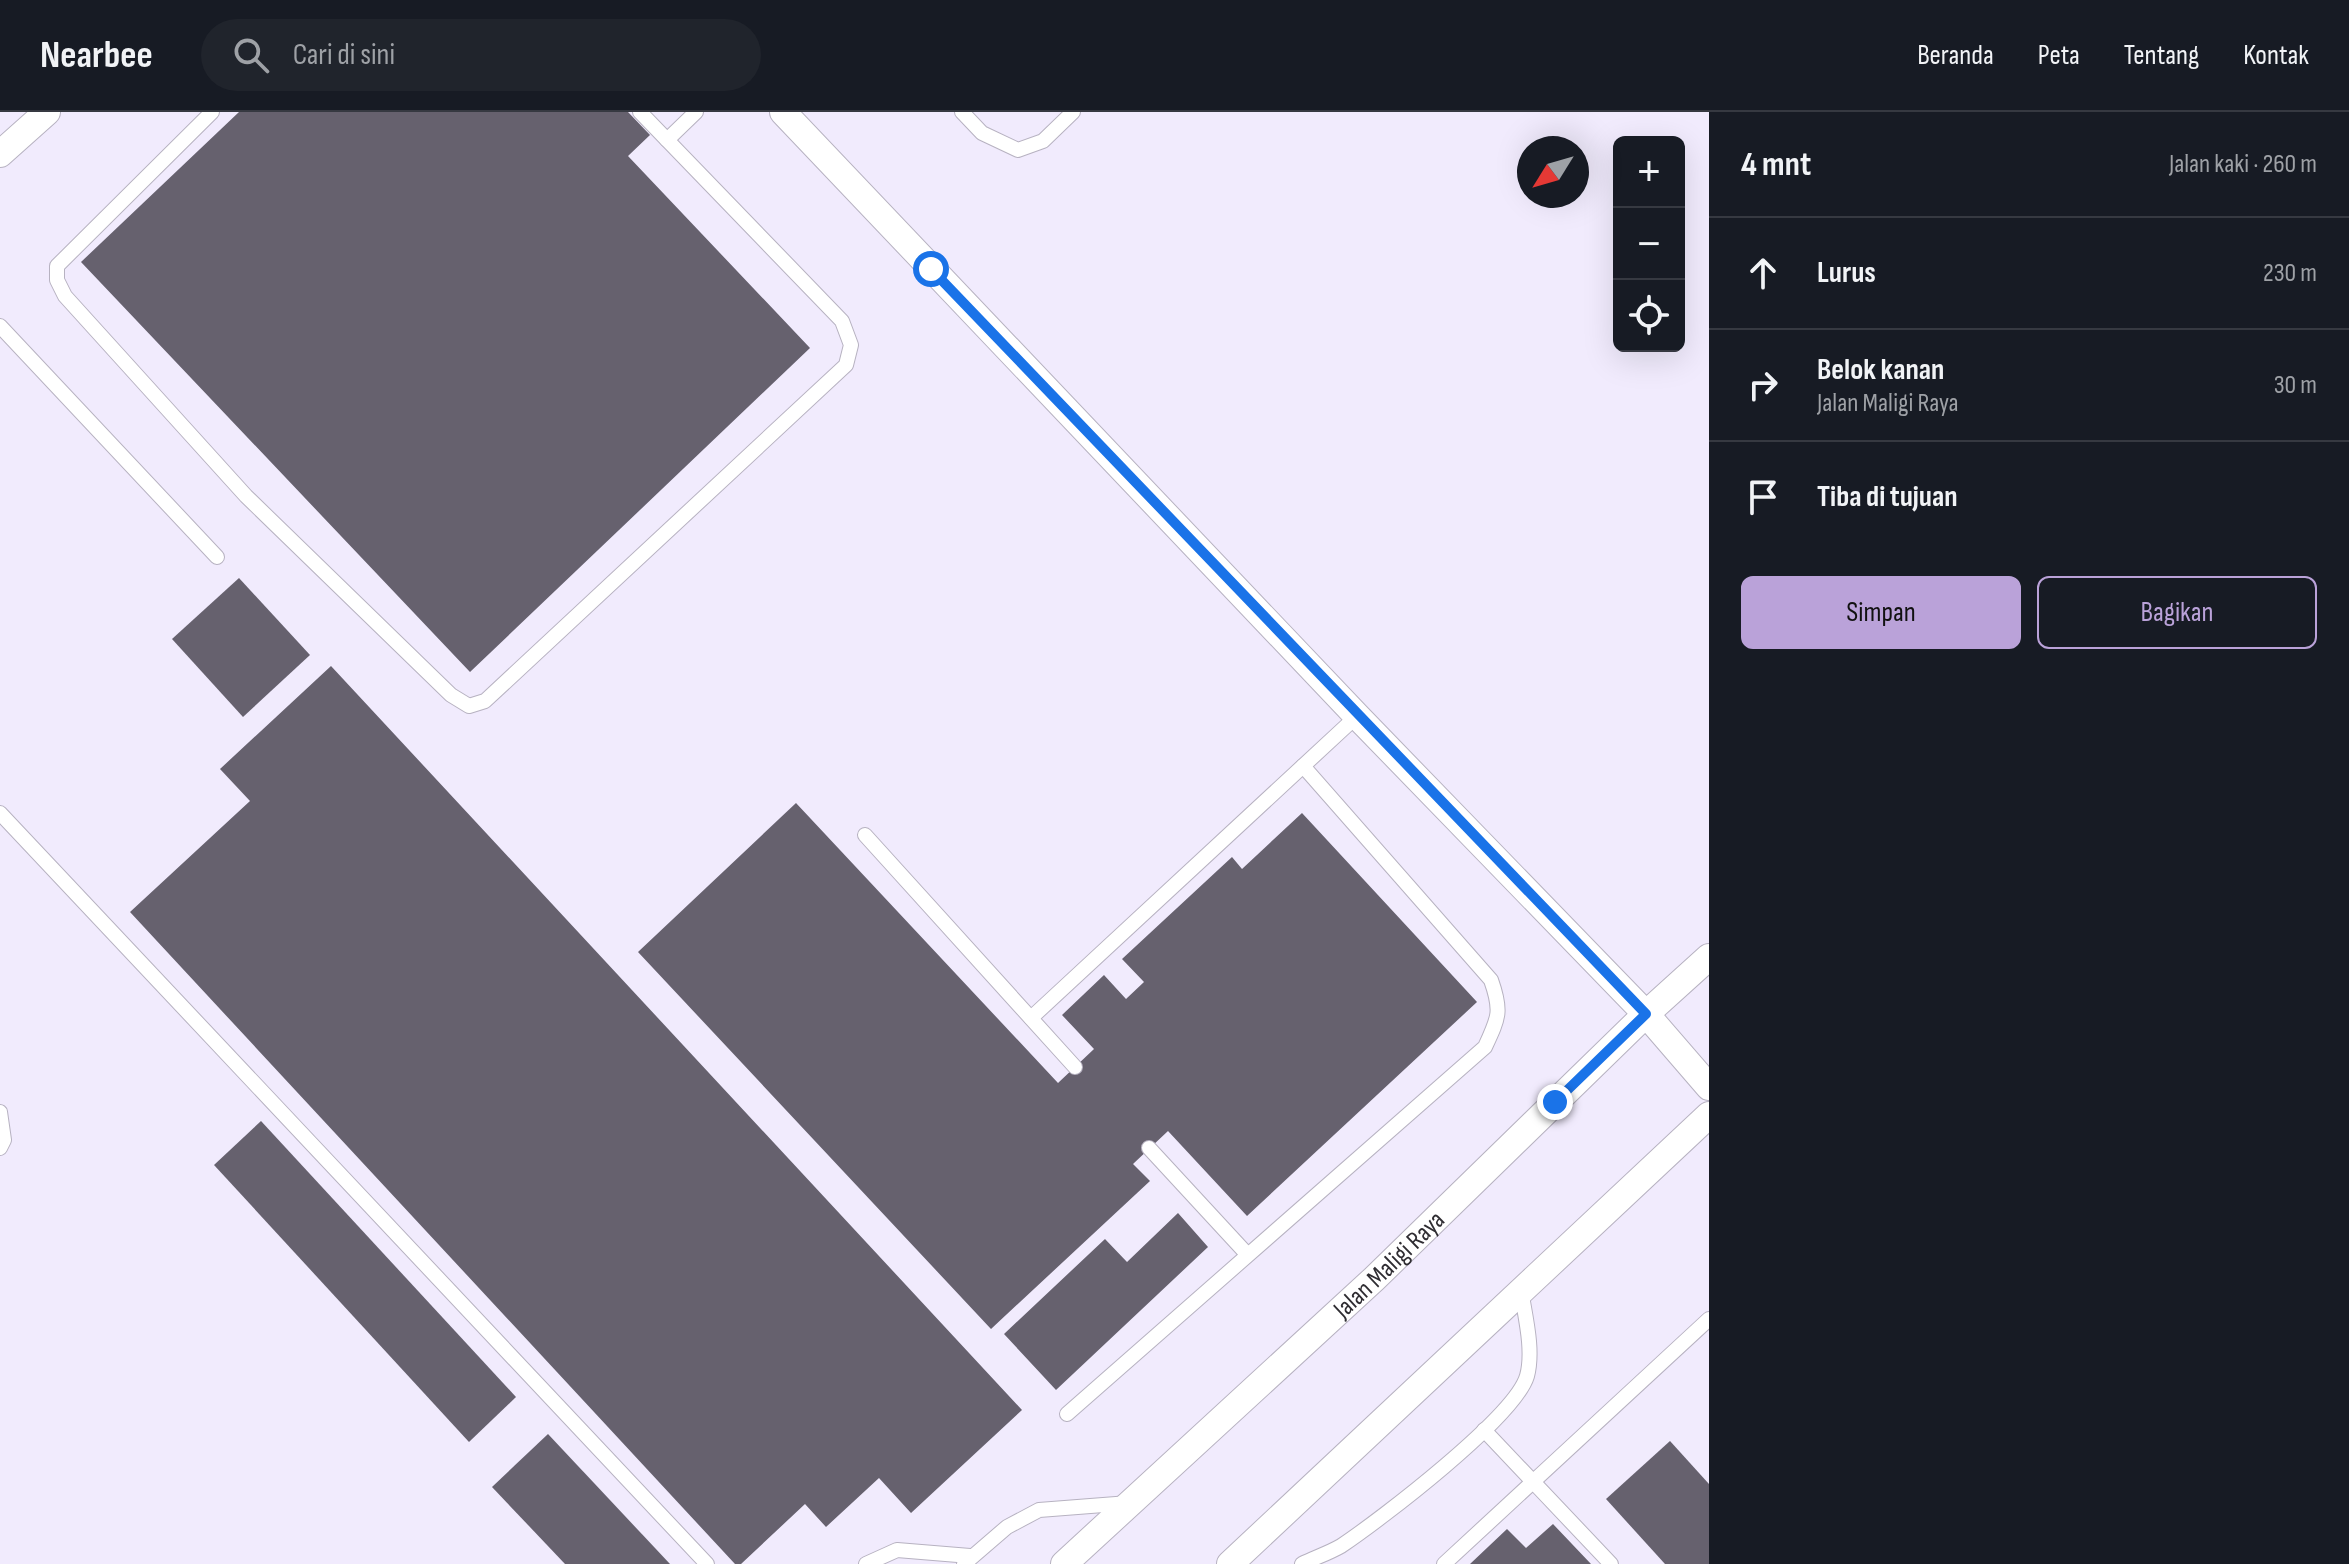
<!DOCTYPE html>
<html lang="id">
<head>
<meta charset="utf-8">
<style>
	body { margin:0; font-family:"Sofia Sans Condensed",sans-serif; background:#20242c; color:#f1f3f6 }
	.controls { position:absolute; right:24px; top:24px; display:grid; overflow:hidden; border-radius:12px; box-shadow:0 8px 32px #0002 }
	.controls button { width:72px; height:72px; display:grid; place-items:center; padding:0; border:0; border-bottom:2px solid #363941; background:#171b24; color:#f1f3f6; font:40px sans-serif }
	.compass { position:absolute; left:1517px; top:24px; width:72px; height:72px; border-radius:50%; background:#171b24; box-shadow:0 8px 32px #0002; rotate:233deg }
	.stop { position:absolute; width:24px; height:24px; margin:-18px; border:6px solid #1a73e8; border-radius:50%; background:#fff }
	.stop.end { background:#1a73e8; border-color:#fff; box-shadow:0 2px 8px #0008 }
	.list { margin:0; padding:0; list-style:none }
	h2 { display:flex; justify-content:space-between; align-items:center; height:104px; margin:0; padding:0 32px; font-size:34px }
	h2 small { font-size:26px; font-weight:400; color:#9ea1a6 }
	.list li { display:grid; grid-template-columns:52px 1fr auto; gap:24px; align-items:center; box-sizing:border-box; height:112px; padding:0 32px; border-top:2px solid #363941 }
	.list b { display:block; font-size:30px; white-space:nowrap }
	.list p { margin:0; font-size:26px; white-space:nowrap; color:#9ea1a6 }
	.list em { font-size:26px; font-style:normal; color:#9ea1a6 }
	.actions { display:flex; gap:16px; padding:24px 32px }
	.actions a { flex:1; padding:18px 0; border:2px solid #baa2d9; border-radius:12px; text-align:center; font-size:28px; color:#baa2d9 }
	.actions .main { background:#baa2d9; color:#111 }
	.icon { flex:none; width:44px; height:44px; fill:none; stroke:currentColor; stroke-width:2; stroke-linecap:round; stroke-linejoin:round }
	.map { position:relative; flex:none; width:1709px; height:1452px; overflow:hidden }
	header { display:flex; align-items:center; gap:48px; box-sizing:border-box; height:112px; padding:0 40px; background:#171b24; border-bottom:2px solid #363941 }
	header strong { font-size:38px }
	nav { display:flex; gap:44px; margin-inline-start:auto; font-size:28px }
	.search { width:560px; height:72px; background:#20242c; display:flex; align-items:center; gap:20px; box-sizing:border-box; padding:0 28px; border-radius:44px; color:#9ea1a6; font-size:30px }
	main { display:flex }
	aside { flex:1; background:#171b24 }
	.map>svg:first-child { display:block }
</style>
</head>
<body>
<header>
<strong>Nearbee</strong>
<div class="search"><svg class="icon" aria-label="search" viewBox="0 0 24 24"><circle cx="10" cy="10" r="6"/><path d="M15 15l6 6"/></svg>Cari di sini</div>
<nav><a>Beranda</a><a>Peta</a><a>Tentang</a><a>Kontak</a></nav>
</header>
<main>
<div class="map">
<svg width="1709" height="1452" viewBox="0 0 1709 1452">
	<rect width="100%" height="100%" fill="#f8f5fe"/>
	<!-- built -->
	<path fill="#f1ebfd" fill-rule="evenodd" d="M0,0H1709V1452H0ZM1619,30H1679V234H1619ZM1529,36H1577V84H1529Z"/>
	<!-- building -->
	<g fill="#66616e">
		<path d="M239,0H628L650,23L628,44L810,236L470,560L81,150Z"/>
		<path d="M239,466L310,543L243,605L172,527Z"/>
		<path d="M331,554L1022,1298L911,1401L879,1366L826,1415L805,1392L741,1452H735L130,800L250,689L220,657Z"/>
		<path d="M796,691L1058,971L1094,937L1062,903L1104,863L1126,887L1144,870L1122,847L1232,745L1242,757L1302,701L1477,890L1247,1104L1168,1019L1133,1052L1150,1069L991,1217L638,840Z"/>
		<path d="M261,1009L516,1285L469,1330L214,1053Z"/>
		<path d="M1178,1101L1208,1135L1056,1278L1004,1222L1105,1127L1127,1150Z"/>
		<path d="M548,1322L670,1452H565L492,1375Z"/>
		<path d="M1670,1329L1709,1372V1452H1665L1606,1387Z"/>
		<path d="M1553,1412L1591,1452H1470L1507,1417L1526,1436Z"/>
	</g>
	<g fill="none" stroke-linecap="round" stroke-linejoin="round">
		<!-- service casing -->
		<g stroke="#b7b2c1" stroke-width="16">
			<g id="service">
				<path d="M212,0L57,154V168L65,184L246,384L451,583L469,594L485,589L846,253L851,233L842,209L640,0"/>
				<path d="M962,0L982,21L1018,38L1043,29L1073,0"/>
				<path d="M667,28L696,0"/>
				<path d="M0,214L217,445"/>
				<path d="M0,701L707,1452"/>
				<path d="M865,723L1075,955"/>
				<path d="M1031,906L1357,604"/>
				<path d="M0,1000L4,1028L0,1036"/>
				<path d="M1149,1036L1246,1141"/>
				<path d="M1067,1302L1485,935C1499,905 1502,899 1491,868L1303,654"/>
				<path d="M1484,1318L1611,1452"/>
				<path d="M866,1452L897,1438L970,1444"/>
				<path d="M964,1452L1007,1415L1039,1398L1129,1391"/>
				<path d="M1302,1452C1314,1446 1329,1441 1341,1434C1380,1408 1515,1305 1527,1264C1534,1238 1525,1204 1521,1178"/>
				<path d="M1444,1452L1709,1207"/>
			</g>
		</g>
		<!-- minor casing -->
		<g stroke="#b7b2c1" stroke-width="28">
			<g id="minor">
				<path d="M783,0L1357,604L1646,902L1709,975"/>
				<path d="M0,42L47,0"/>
				<path id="s1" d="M1064,1452L1374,1167L1646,902L1709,845"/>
				<path d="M1230,1452L1709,1003"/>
			</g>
		</g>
		<!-- service -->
		<use href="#service" stroke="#fff" stroke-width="14"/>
		<!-- minor -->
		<use href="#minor" stroke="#fff" stroke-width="26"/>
	</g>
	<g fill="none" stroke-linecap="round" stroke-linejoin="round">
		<!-- route -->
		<path stroke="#1a73e8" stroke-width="10" d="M931,157L1646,902L1555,990"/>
	</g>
	<g text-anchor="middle" stroke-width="8" stroke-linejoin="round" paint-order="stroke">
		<!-- street labels -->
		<g font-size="26" fill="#2f2d32" stroke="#f8f5fe">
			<text dy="9" stroke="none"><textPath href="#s1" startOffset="442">Jalan Maligi Raya</textPath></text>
		</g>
	</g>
</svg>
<div class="controls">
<button>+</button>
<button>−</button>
<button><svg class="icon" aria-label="locate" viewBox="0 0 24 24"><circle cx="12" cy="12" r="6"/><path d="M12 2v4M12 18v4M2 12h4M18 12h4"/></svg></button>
</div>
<svg class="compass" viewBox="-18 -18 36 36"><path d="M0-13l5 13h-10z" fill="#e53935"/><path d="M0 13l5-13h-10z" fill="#9ea1a6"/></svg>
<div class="stop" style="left:931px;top:157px"></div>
<div class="stop end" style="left:1555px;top:990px"></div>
</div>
<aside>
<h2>4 mnt<small>Jalan kaki · 260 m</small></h2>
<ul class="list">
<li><svg class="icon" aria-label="ahead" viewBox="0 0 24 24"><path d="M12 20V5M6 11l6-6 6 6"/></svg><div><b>Lurus</b></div><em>230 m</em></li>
<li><svg class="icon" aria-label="right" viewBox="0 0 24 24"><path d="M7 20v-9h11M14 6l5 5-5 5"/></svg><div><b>Belok kanan</b><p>Jalan Maligi Raya</p></div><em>30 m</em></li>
<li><svg class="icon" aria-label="arrive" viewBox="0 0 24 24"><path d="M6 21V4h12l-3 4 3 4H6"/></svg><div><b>Tiba di tujuan</b></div></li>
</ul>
<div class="actions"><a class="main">Simpan</a><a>Bagikan</a></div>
</aside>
</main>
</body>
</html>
